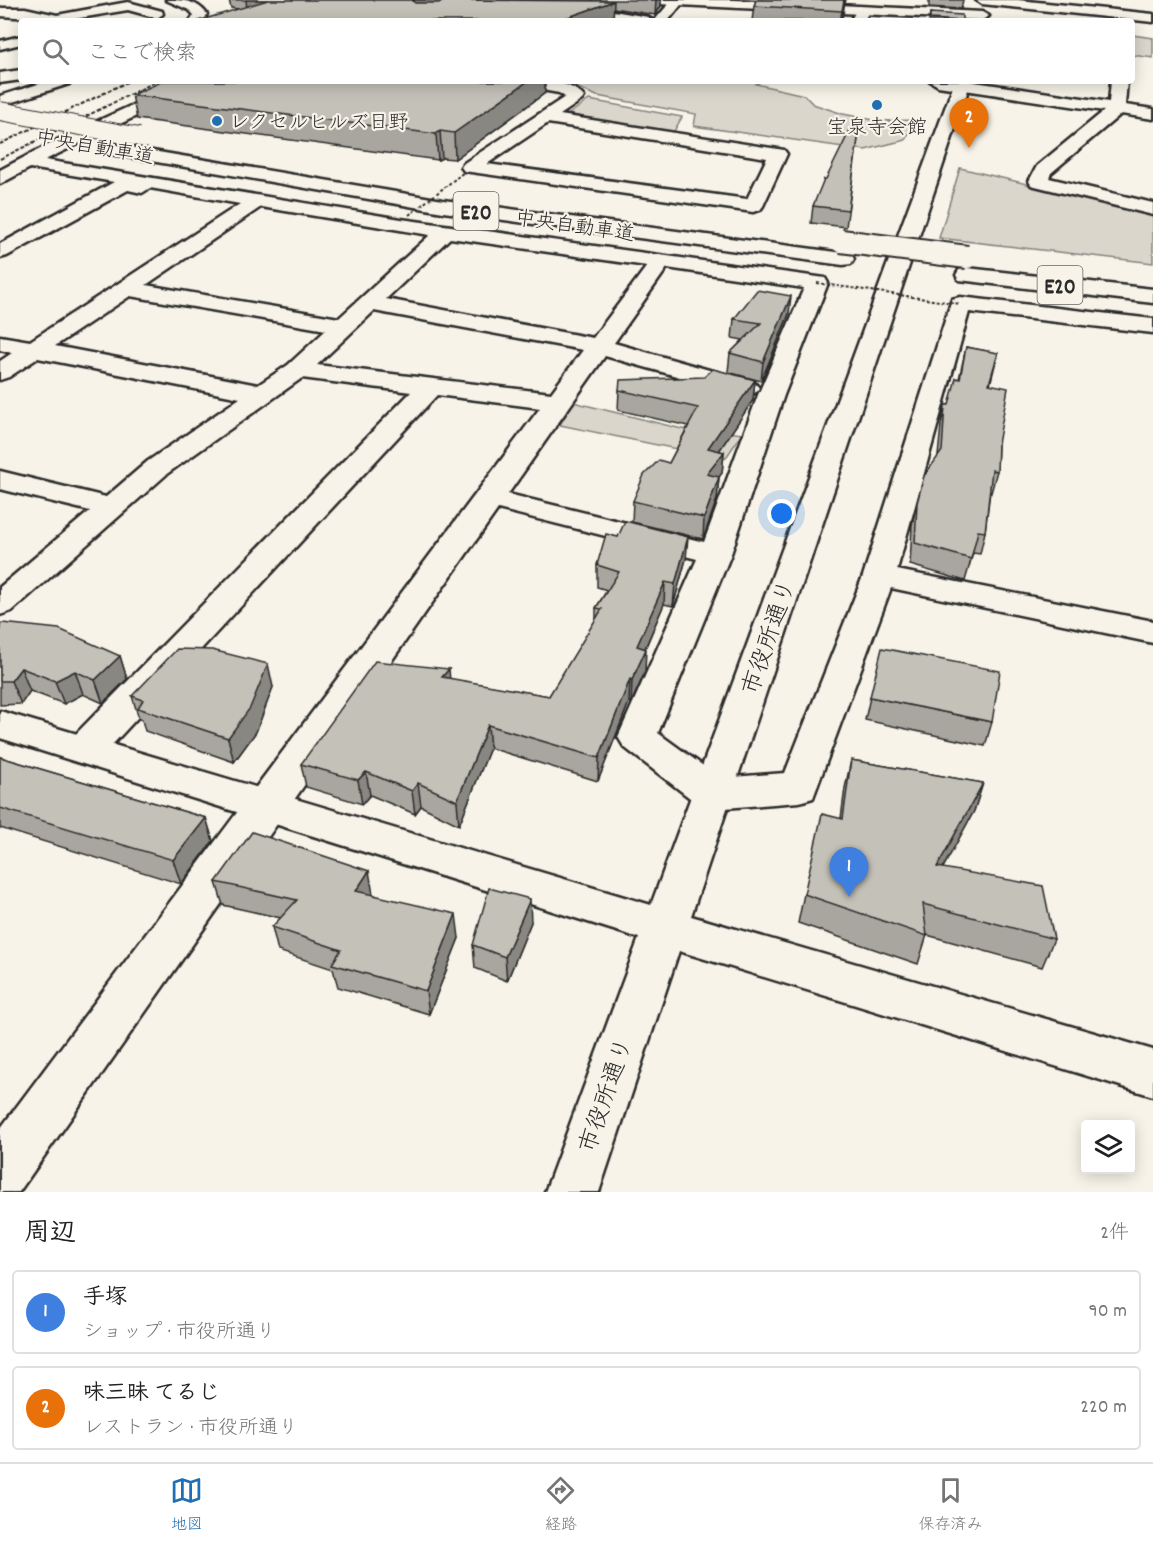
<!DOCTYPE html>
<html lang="ja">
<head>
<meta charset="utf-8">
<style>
	body { margin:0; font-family:Dekko,"Klee One",sans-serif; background:#f6f6f6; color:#202124 }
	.controls { position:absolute; right:18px; bottom:18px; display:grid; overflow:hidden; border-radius:6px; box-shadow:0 3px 15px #0003 }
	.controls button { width:54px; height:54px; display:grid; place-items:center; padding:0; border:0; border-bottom:2px solid #e0e0e0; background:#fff; color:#202124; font:30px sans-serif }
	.you { position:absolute; left:782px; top:514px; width:21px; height:21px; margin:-15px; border:4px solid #fff; border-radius:50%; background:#1a73e8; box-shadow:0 0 0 9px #1a73e833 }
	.badge { display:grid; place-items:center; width:39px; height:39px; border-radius:50%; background:#1f6fb2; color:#fff; font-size:20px; font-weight:700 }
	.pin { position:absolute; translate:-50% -50px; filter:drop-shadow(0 2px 3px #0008) }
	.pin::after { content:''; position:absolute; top:32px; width:21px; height:18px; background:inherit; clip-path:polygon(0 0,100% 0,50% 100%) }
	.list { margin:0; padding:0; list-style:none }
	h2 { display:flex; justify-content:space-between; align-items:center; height:78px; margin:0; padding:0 24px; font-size:26px }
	h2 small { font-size:20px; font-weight:400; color:#757577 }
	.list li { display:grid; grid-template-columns:39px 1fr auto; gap:18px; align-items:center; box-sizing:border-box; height:84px; margin:0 12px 12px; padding:0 12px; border:2px solid #e0e0e0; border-radius:6px }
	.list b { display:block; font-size:22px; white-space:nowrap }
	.list p { margin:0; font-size:20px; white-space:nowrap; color:#757577 }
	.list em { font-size:20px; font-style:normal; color:#757577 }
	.icon { flex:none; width:33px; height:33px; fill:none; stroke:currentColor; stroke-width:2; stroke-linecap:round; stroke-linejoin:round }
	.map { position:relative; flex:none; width:1153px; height:1192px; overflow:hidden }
	.search { position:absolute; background:#fff; box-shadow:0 3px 15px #0003; left:18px; right:18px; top:18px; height:66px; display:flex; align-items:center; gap:15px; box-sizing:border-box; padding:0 21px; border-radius:6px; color:#757577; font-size:22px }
	.sheet { height:270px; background:#fff }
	nav { display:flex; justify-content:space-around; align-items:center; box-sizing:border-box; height:84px; border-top:2px solid #e0e0e0; background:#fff; font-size:16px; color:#757577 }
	nav a { display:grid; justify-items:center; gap:3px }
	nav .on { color:#1f6fb2 }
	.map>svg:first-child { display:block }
</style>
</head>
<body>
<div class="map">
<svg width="1153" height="1192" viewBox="0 0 1153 1192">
	<rect width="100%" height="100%" fill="#f7f3e8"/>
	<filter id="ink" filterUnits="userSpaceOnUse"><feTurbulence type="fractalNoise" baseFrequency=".0167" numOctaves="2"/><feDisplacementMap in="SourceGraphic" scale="12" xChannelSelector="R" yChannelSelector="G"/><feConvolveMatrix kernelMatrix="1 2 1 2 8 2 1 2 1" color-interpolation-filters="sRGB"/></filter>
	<g filter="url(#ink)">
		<!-- green -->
		<g fill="#dad6cc" stroke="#82807c" stroke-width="1.5">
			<path d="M1132,35L1153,38V58L1132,55Z"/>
			<path d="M538,81H761L756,84L804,95L813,104L843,114L879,121L916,120L905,140L865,150L694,126L696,114L597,96L578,88Z"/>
			<path d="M589,100L682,117L673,133L566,116Z"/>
			<path d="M960,168L1153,214V263L939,238Z"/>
			<path d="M573,402L698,433L705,428L742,434L725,459L560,425Z"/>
		</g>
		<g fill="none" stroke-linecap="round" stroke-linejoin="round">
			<!-- minor casing -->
			<g stroke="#2b2b2b" stroke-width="5">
				<g id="minor">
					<path d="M166,0C183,0 196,0 207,14L204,21H190L194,15L189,10Z"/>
					<path d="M521,0H549L648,17L654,21L672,0H685L668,21H625L527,4Z"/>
					<path d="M976,0H1018L1153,14V22L982,4Z"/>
					<path d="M128,2L162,11L163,14L157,18L128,10L74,19L76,21L0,16V8H25L57,15Z"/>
					<path d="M863,7L869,11L864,21H850L858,8Z"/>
					<path d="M21,36V44L0,49V41Z"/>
					<path d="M48,81H72L69,84L0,106V96Z"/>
					<path d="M185,81H206L203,84L45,160L401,219L825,278L828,283L784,395L731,554L658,733L720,778L785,773L863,576L952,299L960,297L1153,319V333L969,312L897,570L1153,621V643L891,588L813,798L799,802L713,809L699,805L624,747L618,737L697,559L498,509L19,1192H0V1129L540,408L437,395L99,759L85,763L71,759L66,749L71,739L411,392L302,378L168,473L12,611L0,615V587L90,511L0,489V471L106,497L148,461L240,398L38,358L9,377L0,380V361L12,353L0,350V336L30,341L240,204L150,188L142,193L128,190L7,256L0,258V244L114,182L30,168L0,184V170L67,135ZM261,207L430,235L339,318L146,285ZM450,238L647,266L593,338L386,299ZM667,268L804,288L758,395L704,542L508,494L605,356L737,393L746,396L755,393L759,388L755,383L614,343ZM130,296L326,330L288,365L258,385L55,346ZM374,311L583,350L551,393L317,365Z"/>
					<path d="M505,81C530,81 567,76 584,97L582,100L560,115L778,149L784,150L787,154L763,206L760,210L753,212L464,171L461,167L464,163L565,97L559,93L508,84ZM548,123L767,158L747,199L487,164Z"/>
					<path d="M930,81H968L1109,102L1111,81H1127L1125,105L1153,109V119L1121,114L1051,173L1049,178L1153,203V215L1031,185L1029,181L1037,166L1104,111L938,86Z"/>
				</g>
			</g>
			<!-- tertiary casing -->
			<g stroke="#2b2b2b" stroke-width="5">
				<g id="tertiary">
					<path d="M652,0H734L982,12L989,16L982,20L658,4Z"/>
					<path d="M21,70V80L0,83V73Z"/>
					<path d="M955,81H971L691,916L1153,1050V1096L679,951L599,1192H545L639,938L0,738V711L651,905Z"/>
				</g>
			</g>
			<!-- motorway casing -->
			<g stroke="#2b2b2b" stroke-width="5">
				<g id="motorway">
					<path d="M111,144L443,200L843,253L851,254L854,259L851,264L843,265L443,212L105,153L102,149L105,145Z"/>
					<path d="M967,268L1153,289V303L959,280L956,275L959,270Z"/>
				</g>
			</g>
			<!-- minor -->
			<use href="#minor" fill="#f7f3e8" fill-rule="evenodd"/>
			<!-- tertiary -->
			<use href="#tertiary" fill="#f7f3e8" fill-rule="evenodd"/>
			<!-- motorway -->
			<use href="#motorway" fill="#f7f3e8" fill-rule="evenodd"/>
			<!-- rail -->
			<g stroke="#2b2b2b" stroke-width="2" stroke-dasharray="4 2" stroke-linecap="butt">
				<path d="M0,144L129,81"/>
				<path d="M0,159L157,81"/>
			</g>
			<!-- motorway-bridge-far1 casing -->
			<g stroke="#2b2b2b" stroke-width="20" stroke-linecap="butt">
				<path id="motorway-bridge-far1" d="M0,111L139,137"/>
			</g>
			<!-- motorway-bridge casing -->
			<g stroke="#2b2b2b" stroke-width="26" stroke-linecap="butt">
				<path id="motorway-bridge" d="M841,241L967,257"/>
			</g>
			<!-- path-bridge -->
			<g stroke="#2b2b2b" stroke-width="2" stroke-dasharray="3 2" stroke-linecap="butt">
				<path d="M409,215L464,172"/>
				<path d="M817,283L960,304"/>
			</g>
			<!-- motorway-bridge-far1 -->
			<use href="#motorway-bridge-far1" stroke="#f7f3e8" stroke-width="18"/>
			<!-- motorway-bridge -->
			<use href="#motorway-bridge" stroke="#f7f3e8" stroke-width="22"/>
		</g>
		<!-- wall -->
		<g fill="#a9a69f" stroke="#2b2b2b" stroke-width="1.5">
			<path d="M229,0H661V6L655,15L613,8V21L238,9L231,8Z"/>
			<path d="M756,0H846L845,3H844L841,21H752L754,6Z"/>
			<path d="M929,0H963L961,9L929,7Z"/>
			<path d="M930,13L962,21H929Z"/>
			<path d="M545,93L455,159L442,158L438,160L137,119L132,95Z"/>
			<path d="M860,124L846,227L811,223L813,206L826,179Z"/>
			<path d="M789,314L761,381L728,372L730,353L743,340L732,338L734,319Z"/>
			<path d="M966,347L998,353L990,385L998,444L997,471L991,493L990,492L985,532L980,554L973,553L965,581L910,565L912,525L917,503L938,456L941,425L945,405H949L959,379Z"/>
			<path d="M755,380L753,400L719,451L724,452L722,473L719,477L717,499L703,539L632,522L633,501L669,463L688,426L618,410L619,390Z"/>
			<path d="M618,537L686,559L673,606L664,604L645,649V672L631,703L629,702L598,781L490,748L459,825L421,806L415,814L370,795L362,804L306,787L301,764L450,679L549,696L596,620V608L607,590L597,587V565Z"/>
			<path d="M0,625L120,656L127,679L103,703L83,694L64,704L30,691L21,704L0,705Z"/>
			<path d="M273,687L256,732L234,762L145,731L142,720L139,719L132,696Z"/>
			<path d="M870,697L992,722L985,746L865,720Z"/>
			<path d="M0,757L206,818L213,841L181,884L0,828Z"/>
			<path d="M851,760L983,783L974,811L943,868L1054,939L1042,967L927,935L918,964L798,923L804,894L841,818L845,788Z"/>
			<path d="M216,882L373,894L459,938L429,1014L338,987L333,969L278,951L272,927L281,918L223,905Z"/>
			<path d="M531,922L507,981L475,968L473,945Z"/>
		</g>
		<!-- shaded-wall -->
		<g fill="#898782" stroke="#2b2b2b" stroke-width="1.5">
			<path d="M246,0H269L247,10Z"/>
			<path d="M414,0H479L418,16Z"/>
			<path d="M656,0H661V6L655,15Z"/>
			<path d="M845,0L843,15L840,21L842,11Z"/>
			<path d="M614,1L613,21H557Z"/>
			<path d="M528,81H545V93L455,159L454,133Z"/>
			<path d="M440,131L442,158L438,160L436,134Z"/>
			<path d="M791,296L789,314L761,381L763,362Z"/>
			<path d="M755,380L753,400L707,469L708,448Z"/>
			<path d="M724,452L722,473L705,495L707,474Z"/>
			<path d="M719,477L717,499L703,539L704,518Z"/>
			<path d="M688,537L686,559L673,606L675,584Z"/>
			<path d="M665,582L664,604L636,669L637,646Z"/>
			<path d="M646,649L645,672L631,703L632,680Z"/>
			<path d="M120,656L127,679L103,703L95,680Z"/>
			<path d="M268,664L273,687L256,732L234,762L228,738Z"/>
			<path d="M21,668L30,691L21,704L11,681Z"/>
			<path d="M449,669L451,692L442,677Z"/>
			<path d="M75,671L83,694L64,704L55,681Z"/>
			<path d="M630,679L629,702L598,781L599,758Z"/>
			<path d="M488,725L490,748L459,825L457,801Z"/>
			<path d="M366,772L370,795L362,804L358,780Z"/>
			<path d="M418,783L421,806L415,814L412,791Z"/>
			<path d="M983,783L974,811L928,895L937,867Z"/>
			<path d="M206,818L213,841L181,884L173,860Z"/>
			<path d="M369,871L373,894L360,914L356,891Z"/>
			<path d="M530,899L531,922L507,981L505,957Z"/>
			<path d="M456,914L459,938L429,1014L426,991Z"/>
		</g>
		<!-- building -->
		<g fill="#c4c1b9" stroke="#2b2b2b" stroke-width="1.5">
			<path d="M268,0H414L413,1L415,3H438L448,0L614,1L557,21H198Z"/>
			<path d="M756,0H844L842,11L754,6Z"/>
			<path d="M930,13L962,15V21L930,19Z"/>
			<path d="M163,81H528L454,133L440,131L436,134L132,95Z"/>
			<path d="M854,122L860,124L848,210L813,206L824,179H826Z"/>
			<path d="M757,290L791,296L763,362L730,353L761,323L734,319Z"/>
			<path d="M966,347L998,353L989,384L1008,388L998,444L997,471L992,470L985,532L978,531L971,559L915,543L917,503L924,476L942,451L945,405H949L956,378L960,379Z"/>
			<path d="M713,369L755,380L708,448L724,452L707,474L719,477L704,518L633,501L644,475L659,460L669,463L698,408L619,390L620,380L704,377Z"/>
			<path d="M625,521L688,537L675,584L665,582L637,646L646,649L632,680L630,679L599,758L488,725L457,801L418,783L412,791L366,772L358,780L301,764L375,661L449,669L442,677L549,696L602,609L596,608L619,572L597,565L606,534L618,537Z"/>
			<path d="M2,623L59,629L120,656L95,680L75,671L55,681L21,668L11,681H0V625Z"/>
			<path d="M882,648L1000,671L992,722L870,697Z"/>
			<path d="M177,649L212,650L268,664L250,708L228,738L138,708L143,700L132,696Z"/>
			<path d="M0,757L206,818L173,860L0,808Z"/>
			<path d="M851,760L983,783L937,867L1043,886L1054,939L923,904L927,936L804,894L822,814L843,819Z"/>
			<path d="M252,832L369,871L356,891L456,914L426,991L332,964L341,950L272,927L297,900L216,882Z"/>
			<path d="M489,888L530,899L505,957L473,945Z"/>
		</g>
	</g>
	<!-- markers -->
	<g fill="#1f6fb2" stroke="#f7f3e8" stroke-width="2">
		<circle cx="877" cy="105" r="6"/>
		<circle cx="217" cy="121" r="6"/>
	</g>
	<g text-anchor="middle" stroke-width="4.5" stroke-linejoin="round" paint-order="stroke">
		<!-- far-poi labels -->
		<g font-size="20" fill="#2b2b2b" stroke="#f7f3e8" text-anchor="start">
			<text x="229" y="128">レクセルヒルズ日野</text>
			<text x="877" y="133" text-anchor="middle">宝泉寺会館</text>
		</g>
		<!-- far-street labels -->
		<g font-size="20" fill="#2b2b2b" stroke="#f7f3e8">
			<text transform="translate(95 146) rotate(10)" y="7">中央自動車道</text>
			<text transform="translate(575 225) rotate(8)" y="7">中央自動車道</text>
		</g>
		<!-- shield labels -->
		<g fill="#f7f3e8" stroke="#686764" stroke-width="1.5">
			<rect x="453.5" y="192" width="45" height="38" rx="4.5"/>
			<rect x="1037.5" y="266" width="45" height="38" rx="4.5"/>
		</g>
		<g font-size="22" font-weight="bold" fill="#2b2b2b">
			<text x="476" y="219">E20</text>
			<text x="1060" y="293">E20</text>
		</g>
		<!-- street labels -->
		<g font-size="24" fill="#2b2b2b" stroke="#f7f3e8">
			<text transform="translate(768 637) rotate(-71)" y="8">市役所通り</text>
			<text transform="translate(605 1095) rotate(-71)" y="8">市役所通り</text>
		</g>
	</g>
</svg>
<div class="controls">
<button><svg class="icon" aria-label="layers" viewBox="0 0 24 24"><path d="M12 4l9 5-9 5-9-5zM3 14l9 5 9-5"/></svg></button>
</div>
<div class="you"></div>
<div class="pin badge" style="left:849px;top:897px;background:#3f7fe0">1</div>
<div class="pin badge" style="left:969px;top:148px;background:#e8710a">2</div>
<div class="search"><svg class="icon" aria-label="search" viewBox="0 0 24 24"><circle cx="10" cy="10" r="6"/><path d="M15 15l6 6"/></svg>ここで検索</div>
</div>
<section class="sheet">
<h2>周辺<small>2件</small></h2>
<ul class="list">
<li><span class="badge" style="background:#3f7fe0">1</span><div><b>手塚</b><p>ショップ · 市役所通り</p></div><em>90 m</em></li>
<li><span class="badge" style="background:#e8710a">2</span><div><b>味三昧 てるじ</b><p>レストラン · 市役所通り</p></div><em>220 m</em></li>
</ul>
</section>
<nav>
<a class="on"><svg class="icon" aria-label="map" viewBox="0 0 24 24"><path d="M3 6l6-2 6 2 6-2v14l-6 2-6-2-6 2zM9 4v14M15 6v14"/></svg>地図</a>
<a><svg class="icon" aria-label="directions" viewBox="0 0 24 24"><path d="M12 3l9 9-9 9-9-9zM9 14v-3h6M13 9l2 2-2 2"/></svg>経路</a>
<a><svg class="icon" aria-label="saved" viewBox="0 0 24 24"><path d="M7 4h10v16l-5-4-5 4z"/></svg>保存済み</a>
</nav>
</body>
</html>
